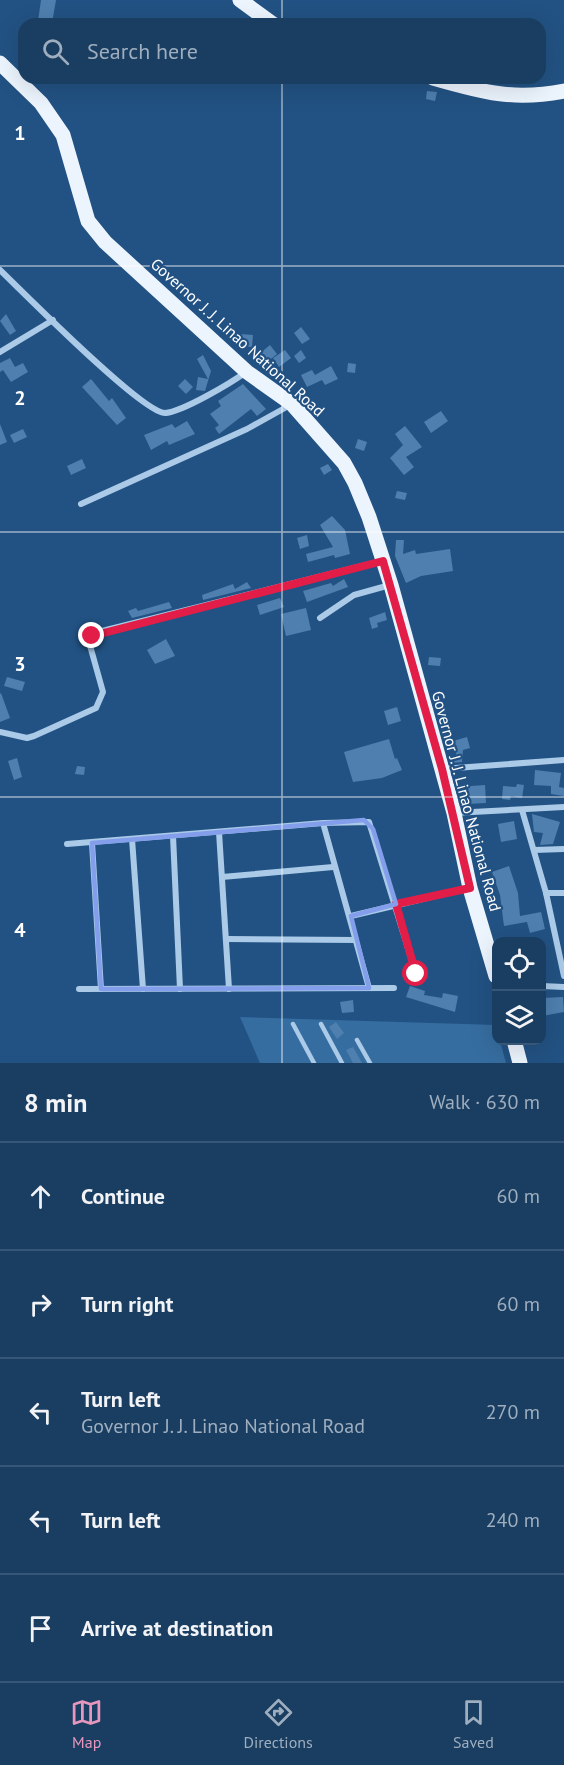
<!DOCTYPE html>
<html lang="en">
<head>
<meta charset="utf-8">
<style>
	body { margin:0; font-family:"PT Sans",sans-serif; background:#27496b; color:#f1f3f6 }
	.controls { position:absolute; right:18px; bottom:18px; display:grid; overflow:hidden; border-radius:12px; box-shadow:0 6px 24px #0002 }
	.controls button { width:54px; height:54px; display:grid; place-items:center; padding:0; border:0; border-bottom:2px solid #385777; background:#1a3e62; color:#f1f3f6; font:30px sans-serif }
	.stop { position:absolute; width:18px; height:18px; margin:-14px; border:4px solid #e11d48; border-radius:50%; background:#fff }
	.stop.end { background:#e11d48; border-color:#fff; box-shadow:0 2px 6px #0008 }
	.list { margin:0; padding:0; list-style:none }
	h2 { display:flex; justify-content:space-between; align-items:center; height:78px; margin:0; padding:0 24px; font-size:26px }
	h2 small { font-size:20px; font-weight:400; color:#9faebe }
	.list li { display:grid; grid-template-columns:39px 1fr auto; gap:18px; align-items:center; box-sizing:border-box; height:108px; padding:0 24px; border-top:2px solid #385777 }
	.list b { display:block; font-size:22px; white-space:nowrap }
	.list p { margin:0; font-size:20px; white-space:nowrap; color:#9faebe }
	.list em { font-size:20px; font-style:normal; color:#9faebe }
	.icon { flex:none; width:33px; height:33px; fill:none; stroke:currentColor; stroke-width:2; stroke-linecap:round; stroke-linejoin:round }
	.map { position:relative; flex:none; width:564px; height:1063px; overflow:hidden }
	.search { position:absolute; background:#1a3e62; box-shadow:0 6px 24px #0002; left:18px; right:18px; top:18px; height:66px; display:flex; align-items:center; gap:15px; box-sizing:border-box; padding:0 21px; border-radius:18px; color:#9faebe; font-size:22px }
	.sheet { height:618px; background:#1a3e62 }
	nav { display:flex; justify-content:space-around; align-items:center; box-sizing:border-box; height:84px; border-top:2px solid #385777; background:#1a3e62; font-size:16px; color:#9faebe }
	nav a { display:grid; justify-items:center; gap:3px }
	nav .on { color:#e797bd }
	.map>svg:first-child { display:block }
</style>
</head>
<body>
<div class="map">
<svg width="564" height="1063" viewBox="0 0 564 1063">
	<rect width="100%" height="100%" fill="#225283"/>
	<!-- green -->
	<path fill="#366da0" d="M240,1017L496,1025V1040L500,1041L506,1063H260Z"/>
	<!-- building -->
	<g fill="#4e7fae">
		<path d="M41,0H56L52,23L38,21Z"/>
		<path d="M427,91L437,92L435,101L426,99Z"/>
		<path d="M6,314L16,331L10,335L0,321Z"/>
		<path d="M301,327L310,339L302,344L294,333Z"/>
		<path d="M241,334L253,335L252,347L240,346Z"/>
		<path d="M270,345L277,354L266,363L259,354Z"/>
		<path d="M285,350L291,358L279,367L273,358Z"/>
		<path d="M301,350L306,358L299,363L294,356Z"/>
		<path d="M203,355L211,371L205,391L196,390L198,377L208,379L197,359Z"/>
		<path d="M10,358L15,367L23,363L28,372L11,382L3,370L0,372V363Z"/>
		<path d="M348,363L356,364L355,373L347,372Z"/>
		<path d="M331,366L338,379L325,385L322,380L307,387L301,375L312,370L315,375Z"/>
		<path d="M91,379L109,401L112,398L126,418L117,425L82,387Z"/>
		<path d="M185,379L193,387L186,394L178,386Z"/>
		<path d="M243,384L266,409L257,416L251,409L219,434L215,428L219,425L210,414L221,406L218,401Z"/>
		<path d="M441,411L448,421L431,433L424,422Z"/>
		<path d="M187,421L195,434L169,445L167,441L151,450L144,435L172,424L175,428Z"/>
		<path d="M0,424L7,442L0,445Z"/>
		<path d="M405,426L422,447L406,457L414,467L404,475L390,458L403,445L395,434Z"/>
		<path d="M23,429L27,437L14,443L10,435Z"/>
		<path d="M358,439L367,442L364,451L355,448Z"/>
		<path d="M82,459L86,468L71,475L67,466Z"/>
		<path d="M328,464L332,470L324,475L320,468Z"/>
		<path d="M397,491L407,493L405,500L395,498Z"/>
		<path d="M332,516L345,530L350,554L335,558L334,555L308,562L306,554L333,547L320,525Z"/>
		<path d="M307,535L309,546L300,549L297,538Z"/>
		<path d="M396,540H404L403,554L415,550L416,554L450,549L453,571L421,576L406,583L395,556Z"/>
		<path d="M344,579L348,587L307,602L303,591L331,583L333,586Z"/>
		<path d="M247,582L251,588L203,600L202,595L233,584L235,589Z"/>
		<path d="M280,598L284,607L260,615L257,605Z"/>
		<path d="M169,602L172,608L132,618L128,611L136,608L138,611Z"/>
		<path d="M306,608L311,630L286,636L281,614Z"/>
		<path d="M385,612L387,620L377,623L378,627L372,629L369,618Z"/>
		<path d="M166,639L175,656L155,664L147,650Z"/>
		<path d="M429,657L441,658L440,666L428,665Z"/>
		<path d="M7,677L25,682L22,691L4,686Z"/>
		<path d="M1,693L10,718L0,722V694Z"/>
		<path d="M397,707L401,721L388,725L384,711Z"/>
		<path d="M467,737L470,748L463,750L462,762L450,763L448,756L457,757L453,741Z"/>
		<path d="M389,739L395,759L397,758L402,770L382,778L353,782L344,752Z"/>
		<path d="M17,758L22,777L14,780L8,761Z"/>
		<path d="M77,766L85,767L84,775L75,774Z"/>
		<path d="M535,770L561,773L559,787L564,788V796L551,794V786L534,785Z"/>
		<path d="M517,784L524,785L522,798L511,796L510,800L502,799L503,786L516,787Z"/>
		<path d="M485,785L486,803L467,804V798L460,799L457,787Z"/>
		<path d="M532,814L560,822L553,844L540,845L543,833L534,832Z"/>
		<path d="M514,821L517,839L501,842L498,824Z"/>
		<path d="M509,866L518,893L520,916L541,912L545,929L530,933L527,922L504,926L500,895L492,872Z"/>
		<path d="M410,986L425,991L424,995L442,998L443,993L458,996L455,1012L406,997Z"/>
		<path d="M563,997L564,1012L542,1016V998Z"/>
		<path d="M353,1000L354,1012L342,1013L340,1002Z"/>
		<path d="M336,1022L344,1033L337,1039L329,1027Z"/>
		<path d="M353,1047L362,1063H353L346,1050Z"/>
	</g>
	<g fill="none" stroke-linecap="round" stroke-linejoin="round">
		<!-- service -->
		<g stroke="#aacae8" stroke-width="4.5">
			<path d="M293,1024L314,1063"/>
			<path d="M321,1024L342,1063"/>
			<path d="M357,1040L370,1063"/>
		</g>
		<!-- minor -->
		<g stroke="#aacae8" stroke-width="6">
			<path d="M0,270C24,293 142,413 165,413C182,412 231,383 246,372"/>
			<path d="M0,352L53,320"/>
			<path d="M81,504L247,429L292,404"/>
			<path d="M320,618L354,595L390,585"/>
			<path d="M0,732L27,738L34,736L96,708L103,692L89,642L92,636L98,632L382,561"/>
			<path d="M442,769L564,760"/>
			<path d="M522,810L546,893L564,976"/>
			<path d="M454,813L564,807"/>
			<path d="M323,823L369,988"/>
			<path d="M219,832L229,989"/>
			<path d="M173,836L180,989"/>
			<path d="M132,839L143,989"/>
			<path d="M92,843L101,989"/>
			<path d="M67,844L323,823L369,822L416,974"/>
			<path d="M534,850L564,849"/>
			<path d="M222,877L333,867"/>
			<path d="M546,893H564"/>
			<path d="M351,916L469,888"/>
			<path d="M226,939L356,940"/>
			<path d="M542,986L564,987"/>
			<path d="M79,989L394,988"/>
		</g>
		<!-- primary -->
		<g stroke="#ecf4fe" stroke-width="15">
			<path d="M240,0L273,24"/>
			<path d="M0,63L41,103L63,135L88,221L105,242L247,372L292,404L344,463L355,483L369,517L391,585L454,813L470,888L496,976"/>
			<path d="M433,78C482,92 513,101 564,91"/>
			<path d="M514,1040L520,1063"/>
		</g>
	</g>
	<g fill="none" stroke-linecap="round" stroke-linejoin="round">
		<!-- route -->
		<path stroke="#e11d48" stroke-width="8" d="M92,636L383,561L442,769L470,888L396,904L416,974"/>
	</g>
	<!-- marked area -->
	<path fill="none" stroke="#839eea" stroke-width="4.5" stroke-linejoin="round" d="M364,820L373,829L396,904L351,916L369,988L101,989L92,843Z"/>
	<!-- grid -->
	<path fill="none" stroke="#fff" stroke-width="1.5" stroke-opacity="0.55" d="M282,0V24M282,78V1063M0,266H564M0,532H564M0,797H564"/>
	<g text-anchor="middle" stroke-width="4.5" stroke-linejoin="round" paint-order="stroke">
		<!-- street labels -->
		<g font-size="16" fill="#fff" stroke="#225283">
			<text transform="translate(238 337) rotate(42)" y="6">Governor J. J. Linao National Road</text>
			<text transform="translate(467 801) rotate(75)" y="6">Governor J. J. Linao National Road</text>
		</g>
	</g>
	<g font-size="20" text-anchor="middle" font-weight="bold" fill="#fff" stroke="#225283" stroke-width="4.5" stroke-linejoin="round" paint-order="stroke">
		<text x="20" y="140">1</text>
		<text x="20" y="405">2</text>
		<text x="20" y="671">3</text>
		<text x="20" y="937">4</text>
	</g>
</svg>
<div class="controls">
<button><svg class="icon" aria-label="locate" viewBox="0 0 24 24"><circle cx="12" cy="12" r="6"/><path d="M12 2v4M12 18v4M2 12h4M18 12h4"/></svg></button>
<button><svg class="icon" aria-label="layers" viewBox="0 0 24 24"><path d="M12 4l9 5-9 5-9-5zM3 14l9 5 9-5"/></svg></button>
</div>
<div class="stop" style="left:416px;top:974px"></div>
<div class="stop end" style="left:92px;top:636px"></div>
<div class="search"><svg class="icon" aria-label="search" viewBox="0 0 24 24"><circle cx="10" cy="10" r="6"/><path d="M15 15l6 6"/></svg>Search here</div>
</div>
<section class="sheet">
<h2>8 min<small>Walk · 630 m</small></h2>
<ul class="list">
<li><svg class="icon" aria-label="ahead" viewBox="0 0 24 24"><path d="M12 20V5M6 11l6-6 6 6"/></svg><div><b>Continue</b></div><em>60 m</em></li>
<li><svg class="icon" aria-label="right" viewBox="0 0 24 24"><path d="M7 20v-9h11M14 6l5 5-5 5"/></svg><div><b>Turn right</b></div><em>60 m</em></li>
<li><svg class="icon" aria-label="left" viewBox="0 0 24 24"><path d="M17 20v-9H6M10 6l-5 5 5 5"/></svg><div><b>Turn left</b><p>Governor J. J. Linao National Road</p></div><em>270 m</em></li>
<li><svg class="icon" aria-label="left" viewBox="0 0 24 24"><path d="M17 20v-9H6M10 6l-5 5 5 5"/></svg><div><b>Turn left</b></div><em>240 m</em></li>
<li><svg class="icon" aria-label="arrive" viewBox="0 0 24 24"><path d="M6 21V4h12l-3 4 3 4H6"/></svg><div><b>Arrive at destination</b></div></li>
</ul>
</section>
<nav>
<a class="on"><svg class="icon" aria-label="map" viewBox="0 0 24 24"><path d="M3 6l6-2 6 2 6-2v14l-6 2-6-2-6 2zM9 4v14M15 6v14"/></svg>Map</a>
<a><svg class="icon" aria-label="directions" viewBox="0 0 24 24"><path d="M12 3l9 9-9 9-9-9zM9 14v-3h6M13 9l2 2-2 2"/></svg>Directions</a>
<a><svg class="icon" aria-label="saved" viewBox="0 0 24 24"><path d="M7 4h10v16l-5-4-5 4z"/></svg>Saved</a>
</nav>
</body>
</html>
